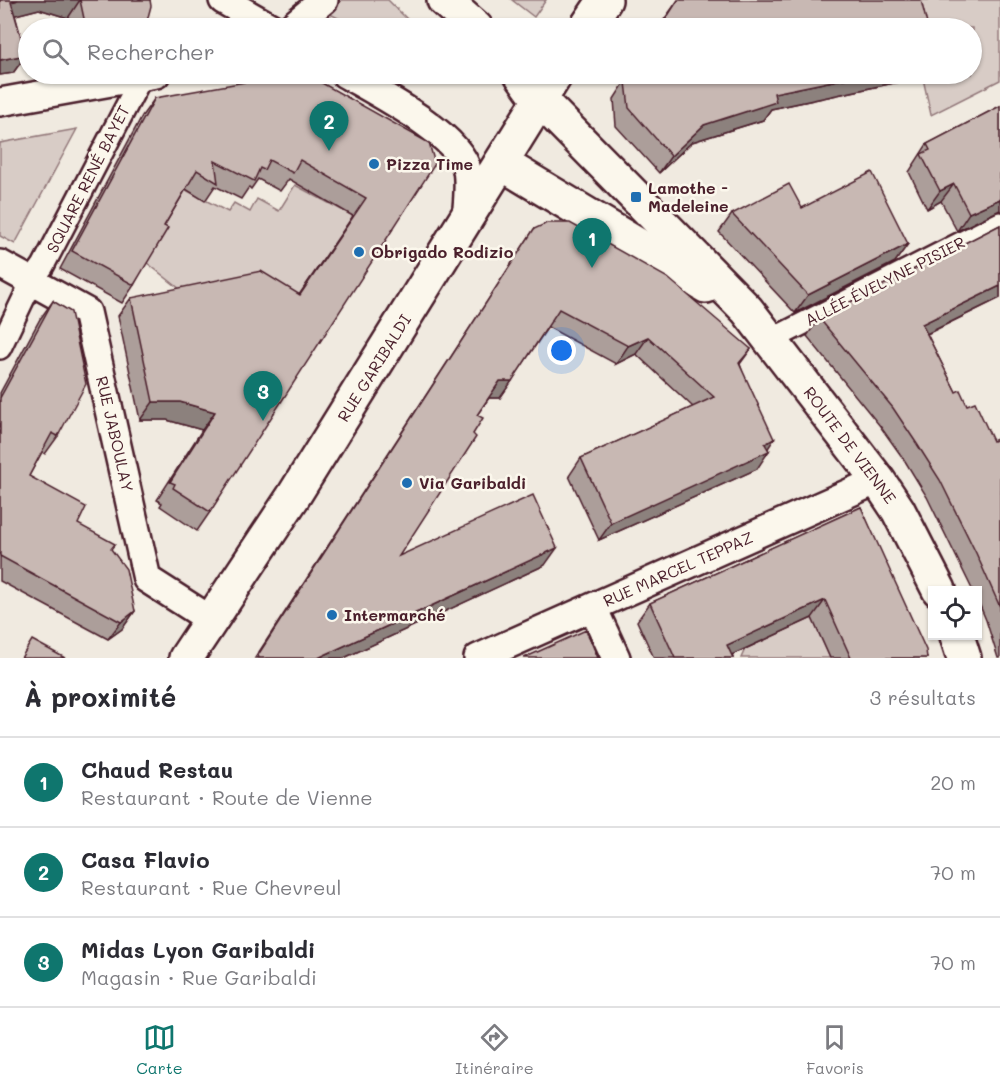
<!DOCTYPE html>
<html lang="fr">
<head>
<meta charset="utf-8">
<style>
	body { margin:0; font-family:Mali,sans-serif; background:#f7f7f7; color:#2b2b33 }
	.controls { position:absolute; right:18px; bottom:18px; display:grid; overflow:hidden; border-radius:0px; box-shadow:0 2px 4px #0004 }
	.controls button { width:54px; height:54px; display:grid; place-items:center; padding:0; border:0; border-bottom:2px solid #e1e1e2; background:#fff; color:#2b2b33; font:30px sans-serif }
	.you { position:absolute; left:562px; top:351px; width:21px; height:21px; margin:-15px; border:4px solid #fff; border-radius:50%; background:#1a73e8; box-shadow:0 0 0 9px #1a73e833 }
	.badge { display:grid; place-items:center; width:39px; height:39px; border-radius:50%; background:#0f766e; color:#fff; font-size:20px; font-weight:700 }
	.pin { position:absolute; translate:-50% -50px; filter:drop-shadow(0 2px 3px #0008) }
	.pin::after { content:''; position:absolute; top:32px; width:21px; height:18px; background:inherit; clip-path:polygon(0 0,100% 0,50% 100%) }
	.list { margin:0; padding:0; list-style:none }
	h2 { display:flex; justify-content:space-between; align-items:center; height:78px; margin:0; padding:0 24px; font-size:26px }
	h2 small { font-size:20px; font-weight:400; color:#7c7c81 }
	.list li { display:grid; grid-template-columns:39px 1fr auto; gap:18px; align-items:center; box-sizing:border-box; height:90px; padding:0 24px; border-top:2px solid #e1e1e2 }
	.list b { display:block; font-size:22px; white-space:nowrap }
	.list p { margin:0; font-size:20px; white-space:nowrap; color:#7c7c81 }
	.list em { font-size:20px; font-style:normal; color:#7c7c81 }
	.icon { flex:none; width:33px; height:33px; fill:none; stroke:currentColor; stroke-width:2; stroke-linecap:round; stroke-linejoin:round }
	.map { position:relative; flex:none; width:1000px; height:658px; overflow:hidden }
	.search { position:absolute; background:#fff; box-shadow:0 2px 4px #0004; left:18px; right:18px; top:18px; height:66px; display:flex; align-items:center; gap:15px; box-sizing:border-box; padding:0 21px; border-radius:33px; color:#7c7c81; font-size:22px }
	.sheet { height:348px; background:#fff }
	nav { display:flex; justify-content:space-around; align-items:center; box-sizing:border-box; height:84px; border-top:2px solid #e1e1e2; background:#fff; font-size:16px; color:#7c7c81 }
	nav a { display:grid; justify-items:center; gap:3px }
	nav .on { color:#0f766e }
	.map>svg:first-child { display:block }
</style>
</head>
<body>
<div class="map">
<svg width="1000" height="658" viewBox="0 0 1000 658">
	<rect width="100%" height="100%" fill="#f0eae0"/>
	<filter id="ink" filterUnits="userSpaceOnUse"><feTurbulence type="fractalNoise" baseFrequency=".0167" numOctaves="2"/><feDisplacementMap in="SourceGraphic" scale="12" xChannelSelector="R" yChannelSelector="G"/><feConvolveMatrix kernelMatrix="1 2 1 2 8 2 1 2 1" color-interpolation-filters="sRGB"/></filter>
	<g filter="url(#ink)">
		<!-- green -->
		<g fill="#d8ccc6" stroke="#917678" stroke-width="1.5">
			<path d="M342,0H388L416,28H358L328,13Z"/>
			<path d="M512,0H546L534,17Z"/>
			<path d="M908,0H1000V80L931,115L922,74H972V28H911Z"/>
			<path d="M77,129L15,244L0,236V143Z"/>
			<path d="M295,185L353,216L287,313L180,289L146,262L152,244L184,189L228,212L234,203L250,212L257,199L279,211Z"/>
			<path d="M812,618L830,658H741L745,649Z"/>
		</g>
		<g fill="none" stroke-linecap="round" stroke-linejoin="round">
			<!-- pedestrian casing -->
			<g stroke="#4a1f2b" stroke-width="26">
				<g id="pedestrian">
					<path d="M771,340L1000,223"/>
					<path d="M0,348L32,281L43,266L142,76"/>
				</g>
			</g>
			<!-- minor casing -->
			<g stroke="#4a1f2b" stroke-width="32">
				<g id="minor">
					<path d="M223,0L272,28"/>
					<path d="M290,28L324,0"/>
					<path d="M345,74C376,92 459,134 467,170C470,186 467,204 466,221"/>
					<path d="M0,102L156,74"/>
					<path d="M0,264L87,312L147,579L211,620"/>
					<path d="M593,608L616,658"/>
					<path d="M478,658L878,480"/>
				</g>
			</g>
			<!-- secondary casing -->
			<g stroke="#4a1f2b" stroke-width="38">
				<g id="secondary">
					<path d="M539,99L747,310L878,480L898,510L939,590"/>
					<path d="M501,163L706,286"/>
					<path d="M957,636L964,658"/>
				</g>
			</g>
			<!-- primary casing -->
			<g stroke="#4a1f2b" stroke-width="38">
				<g id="primary">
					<path d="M444,0L476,28"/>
					<path d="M586,28L605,0"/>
					<path d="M521,74L539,99"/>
					<path d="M186,658L293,497L556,74"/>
				</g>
			</g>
			<!-- pedestrian -->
			<use href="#pedestrian" stroke="#fbf7ec" stroke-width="21"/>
			<!-- minor -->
			<use href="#minor" stroke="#fbf7ec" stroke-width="27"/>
			<!-- secondary -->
			<use href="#secondary" stroke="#fbf7ec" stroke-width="33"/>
			<!-- primary -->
			<use href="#primary" stroke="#fbf7ec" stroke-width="33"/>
		</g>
		<!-- wall -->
		<g fill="#ac9e9a" stroke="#4a1f2b" stroke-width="1.5">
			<path d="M0,0H150L147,21L141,28H70L68,18L39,9L15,15L26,55L13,73L0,75Z"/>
			<path d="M678,0L928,28H658Z"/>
			<path d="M630,74H925L922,77L771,109L763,120L692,142L659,173L616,126L614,99Z"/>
			<path d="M155,98L429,143L210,512L197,531L160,506L162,503L157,500L202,430L167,420H140L118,316L131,298L299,295L353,216L289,179L280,191L258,179L251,189L249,187L241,199L215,186L205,201L186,189L164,226L134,285L122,303L60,269L142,116Z"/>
			<path d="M1000,106V210L957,231L941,201L927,209L909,172L927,144Z"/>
			<path d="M802,208L908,244L895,262L795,313L719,232L732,214Z"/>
			<path d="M1000,225V298L927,334L956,392L967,405L993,441L1000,438V658H998L986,620L978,601V591H973L927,497L905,461L880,426L807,336L819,318Z"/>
			<path d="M534,229L751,349L740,364L768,449L757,469L599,540L569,476L581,458L693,407L636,354L616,364L548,327L500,398H489L477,415L399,556L545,565L344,658H255Z"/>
			<path d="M53,301L58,436L45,454L42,452L29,476L78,524L111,549L135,611L122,629L108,639L0,581V393L40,319Z"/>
			<path d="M861,507L927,658H830L812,618L732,655L733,658H654L637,621L650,603Z"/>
		</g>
		<!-- shaded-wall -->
		<g fill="#8c817d" stroke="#4a1f2b" stroke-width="1.5">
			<path d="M18,0H80L68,18L39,9L0,19L11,2Z"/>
			<path d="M26,55L13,73L0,75V60Z"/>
			<path d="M867,74H925L922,77L771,109L763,120L692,142L659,173L671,156L704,125L774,93Z"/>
			<path d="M954,184L941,201L927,209L940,191Z"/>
			<path d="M1000,199V210L957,231L969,213Z"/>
			<path d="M908,244L895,262L795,313L808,295Z"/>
			<path d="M1000,286V298L910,342L922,324Z"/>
			<path d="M648,337L636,354L616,364L628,346Z"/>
			<path d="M500,381H512L500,398H488Z"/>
			<path d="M153,402H180L215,412L202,430L167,420H140Z"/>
			<path d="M774,439L765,453L769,451L757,469L599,540L611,523Z"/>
			<path d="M557,548L545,565L344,658H318Z"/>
			<path d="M825,600L812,618L725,658L727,645Z"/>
			<path d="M135,611L122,629L108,639L121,622Z"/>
		</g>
		<!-- building -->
		<g fill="#c8b8b3" stroke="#4a1f2b" stroke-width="1.5">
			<path d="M0,0H18L11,2L26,55L0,60Z"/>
			<path d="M80,0H150L151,6L147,21L140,28H86Z"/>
			<path d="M678,0H921L928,28H660Z"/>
			<path d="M290,74H306L429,143L435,164L210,512L173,488L175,484L170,482L215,412L180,402H153L131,298L261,271L300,295L366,198L300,160L293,173L269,160L264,170L260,168L254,181L215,161L218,183L197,170L164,226L168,228L134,285L72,251L155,98Z"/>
			<path d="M632,74H867L774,93L776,102L704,125L671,156L629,108L626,82Z"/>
			<path d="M1000,106V199L969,213L954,184L940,191L921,154L930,150L927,144Z"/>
			<path d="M872,172L908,244L808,295L732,214L789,184L802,208Z"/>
			<path d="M547,223H570L668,278L751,349L739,363L774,439L765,444L769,451L611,523L581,458L714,397L648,337L628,346L559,309L512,381H500L477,415L483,418L473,434L476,437L399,556L533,495L557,548L318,658H259L258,655L534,229Z"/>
			<path d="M1000,225V286L922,324L956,392L960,390L967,405L975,402L993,441L1000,438V607L976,553L940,480L917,444L893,408L819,318Z"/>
			<path d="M53,301L71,312L86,384L58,436L52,433L29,476L86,507L78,524L115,544L111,549L126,569L135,611L121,622L0,556V398Z"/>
			<path d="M861,507L926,650L927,658H851L825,600L727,645L733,658H675L650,603Z"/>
			<path d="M586,630L598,658H524Z"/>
			<path d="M32,640L65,658H21Z"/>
		</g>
	</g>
	<!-- markers -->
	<g fill="#1f6fb2" stroke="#fbf7ec" stroke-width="2">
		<circle cx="374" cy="164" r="6"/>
		<rect x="630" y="191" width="12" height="12" rx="3"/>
		<circle cx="359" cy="252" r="6"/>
		<circle cx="407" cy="483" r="6"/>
		<circle cx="332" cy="615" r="6"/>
	</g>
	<g text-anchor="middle" stroke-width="5" stroke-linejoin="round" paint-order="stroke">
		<!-- poi labels -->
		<g font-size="16" font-weight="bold" fill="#4a1f2b" stroke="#fbf7ec" text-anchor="start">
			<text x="386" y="170">Pizza Time</text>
			<text x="648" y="194">Lamothe -<tspan x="648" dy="18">Madeleine</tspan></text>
			<text x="371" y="258">Obrigado Rodizio</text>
			<text x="419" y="489">Via Garibaldi</text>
			<text x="344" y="621">Intermarché</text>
		</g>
		<!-- street labels -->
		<g font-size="16" fill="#4a1f2b" stroke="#fbf7ec">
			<text transform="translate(88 179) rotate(-63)" y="6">SQUARE RENÉ BAYET</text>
			<text transform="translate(885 281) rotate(-27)" y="6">ALLÉE ÉVELYNE PISIER</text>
			<text transform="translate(374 368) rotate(-58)" y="6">RUE GARIBALDI</text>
			<text transform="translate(115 434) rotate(77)" y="6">RUE JABOULAY</text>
			<text transform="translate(850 445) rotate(53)" y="6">ROUTE DE VIENNE</text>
			<text transform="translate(678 569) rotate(-24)" y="6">RUE MARCEL TEPPAZ</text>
		</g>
	</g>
</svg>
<div class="controls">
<button><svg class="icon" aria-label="locate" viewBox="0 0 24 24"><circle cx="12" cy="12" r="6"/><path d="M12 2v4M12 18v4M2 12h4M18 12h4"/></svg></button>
</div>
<div class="you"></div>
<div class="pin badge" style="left:592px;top:268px">1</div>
<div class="pin badge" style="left:329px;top:151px">2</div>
<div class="pin badge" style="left:263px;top:421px">3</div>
<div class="search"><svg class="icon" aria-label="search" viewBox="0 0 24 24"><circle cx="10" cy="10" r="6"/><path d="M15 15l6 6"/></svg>Rechercher</div>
</div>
<section class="sheet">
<h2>À proximité<small>3 résultats</small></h2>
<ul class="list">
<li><span class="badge">1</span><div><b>Chaud Restau</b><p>Restaurant · Route de Vienne</p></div><em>20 m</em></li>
<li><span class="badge">2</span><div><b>Casa Flavio</b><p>Restaurant · Rue Chevreul</p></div><em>70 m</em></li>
<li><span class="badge">3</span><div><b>Midas Lyon Garibaldi</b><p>Magasin · Rue Garibaldi</p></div><em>70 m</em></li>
</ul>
</section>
<nav>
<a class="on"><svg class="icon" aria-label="map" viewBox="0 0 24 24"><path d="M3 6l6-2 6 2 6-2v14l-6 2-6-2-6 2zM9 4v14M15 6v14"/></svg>Carte</a>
<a><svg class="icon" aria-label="directions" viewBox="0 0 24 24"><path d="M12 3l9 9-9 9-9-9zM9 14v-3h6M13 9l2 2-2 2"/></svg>Itinéraire</a>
<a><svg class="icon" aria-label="saved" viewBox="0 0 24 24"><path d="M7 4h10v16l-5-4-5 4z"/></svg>Favoris</a>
</nav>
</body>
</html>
